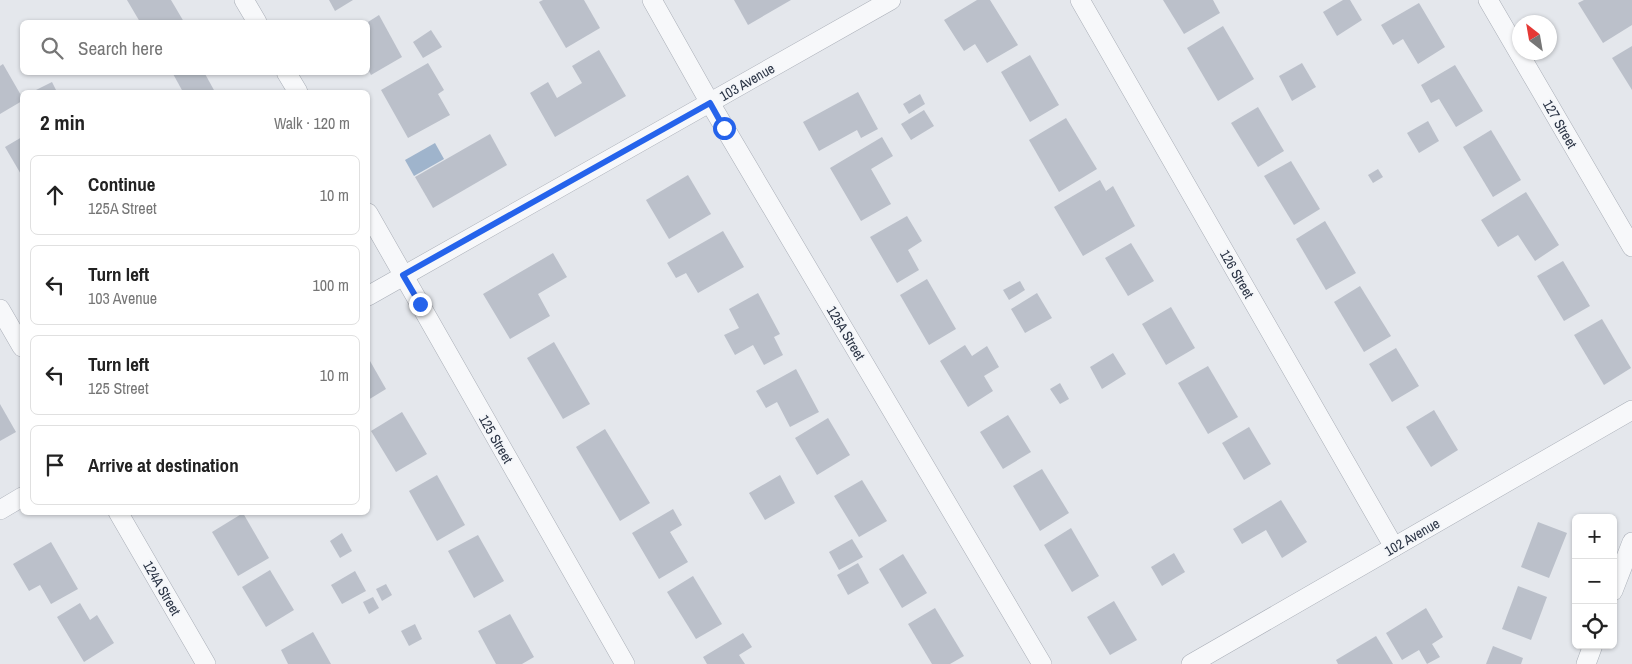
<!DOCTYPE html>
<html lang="en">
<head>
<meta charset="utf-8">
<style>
	body { margin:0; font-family:"Archivo Narrow",sans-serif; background:#f2f2f2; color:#222 }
	.controls { position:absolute; right:15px; bottom:15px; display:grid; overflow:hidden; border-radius:8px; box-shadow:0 1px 4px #0004 }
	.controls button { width:45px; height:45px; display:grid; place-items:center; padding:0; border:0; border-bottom:1px solid #e0e0e0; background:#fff; color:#222; font:25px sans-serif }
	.compass { position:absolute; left:1512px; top:15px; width:45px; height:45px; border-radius:50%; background:#fff; box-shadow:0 1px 4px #0004; rotate:329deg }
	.stop { position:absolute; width:15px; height:15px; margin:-11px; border:4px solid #2563eb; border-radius:50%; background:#fff }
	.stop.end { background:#2563eb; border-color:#fff; box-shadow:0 1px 5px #0008 }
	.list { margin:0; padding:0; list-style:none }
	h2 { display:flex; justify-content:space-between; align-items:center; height:65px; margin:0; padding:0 20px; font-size:21px }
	h2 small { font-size:16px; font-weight:400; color:#767676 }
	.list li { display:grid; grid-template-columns:32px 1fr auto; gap:15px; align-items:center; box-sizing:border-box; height:80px; margin:0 10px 10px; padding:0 10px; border:1px solid #e0e0e0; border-radius:8px }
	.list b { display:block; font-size:19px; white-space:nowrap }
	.list p { margin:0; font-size:16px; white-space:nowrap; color:#767676 }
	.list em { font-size:16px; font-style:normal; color:#767676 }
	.icon { flex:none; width:28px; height:28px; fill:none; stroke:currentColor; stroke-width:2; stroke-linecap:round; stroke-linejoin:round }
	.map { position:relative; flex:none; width:1632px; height:664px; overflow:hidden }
	.search { position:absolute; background:#fff; box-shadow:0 1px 4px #0004; left:20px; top:20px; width:350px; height:55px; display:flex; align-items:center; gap:12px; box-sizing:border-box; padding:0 18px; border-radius:8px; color:#767676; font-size:19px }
	.panel { position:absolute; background:#fff; box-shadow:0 1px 4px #0004; left:20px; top:90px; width:350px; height:425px; border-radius:8px }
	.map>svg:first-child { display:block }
</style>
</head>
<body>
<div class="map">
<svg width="1632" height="664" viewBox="0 0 1632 664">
	<rect width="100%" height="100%" fill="#e4e7ec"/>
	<!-- water -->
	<path fill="#9fb4cc" d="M435,143L444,159L414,176L405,160Z"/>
	<!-- building -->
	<g fill="#bbc0ca">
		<path d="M127,0H171L184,22H140Z"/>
		<path d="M329,0H353L335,11Z"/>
		<path d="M543,0H584L600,28L566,48L539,2Z"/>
		<path d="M734,0H791L748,25Z"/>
		<path d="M977,0H990L1018,45L987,63L975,44L964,51L944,20Z"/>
		<path d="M1163,0H1213L1220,13L1184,34Z"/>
		<path d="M1343,0H1350L1362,20L1337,36L1323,12Z"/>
		<path d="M1584,0H1632V25L1603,43L1578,3Z"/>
		<path d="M1419,3L1445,47L1418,64L1403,39L1393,45L1381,25Z"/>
		<path d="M379,15L402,57L371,75L368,69V22Z"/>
		<path d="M1223,26L1254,79L1218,101L1187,48Z"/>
		<path d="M431,30L442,47L423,58L413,42Z"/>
		<path d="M1632,46V90L1612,58Z"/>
		<path d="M599,50L626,96L555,137L530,93L548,82L557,98L582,83L572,66Z"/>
		<path d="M1030,55L1059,105L1030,122L1001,72Z"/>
		<path d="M428,63L444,90L438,94L450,115L408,138L381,90Z"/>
		<path d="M1302,63L1316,87L1292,101L1279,76Z"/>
		<path d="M3,64L22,97V101L0,114V66Z"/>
		<path d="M1455,65L1483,111L1456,127L1439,99L1431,103L1421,85Z"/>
		<path d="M172,72H204L215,92H183Z"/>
		<path d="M52,82L57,92H32Z"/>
		<path d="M858,92L878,129L861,138L857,130L819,151L803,122Z"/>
		<path d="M920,94L925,104L909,114L903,104Z"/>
		<path d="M1258,107L1284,151L1258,167L1231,123Z"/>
		<path d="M924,110L934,126L911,140L901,124Z"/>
		<path d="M1066,118L1097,169L1059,192L1029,140Z"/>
		<path d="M1428,121L1439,141L1419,153L1407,133Z"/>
		<path d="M1491,130L1521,180L1493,197L1463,147Z"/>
		<path d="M490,134L507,165L433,208L415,177Z"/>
		<path d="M22,137V176L5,147Z"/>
		<path d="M882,137L893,156L871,169L891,204L861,221L830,168Z"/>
		<path d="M1291,161L1320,209L1294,225L1264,176Z"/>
		<path d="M1378,169L1383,177L1373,183L1368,175Z"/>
		<path d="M688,175L711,214L669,239L646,200Z"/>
		<path d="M1100,180L1106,191L1113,186L1135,226L1083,256L1054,207Z"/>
		<path d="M1526,192L1559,245L1535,261L1518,235L1498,247L1481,220Z"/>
		<path d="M907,216L922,241L908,250L919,270L897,283L870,237Z"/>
		<path d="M1325,221L1356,273L1326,290L1296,239Z"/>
		<path d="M723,231L744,267L698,293L686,273L676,278L667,263Z"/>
		<path d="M1131,243L1154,281L1128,296L1105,258Z"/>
		<path d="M553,253L567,277L538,294L550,316L510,339L483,294Z"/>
		<path d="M1563,261L1590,306L1564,321L1537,276Z"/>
		<path d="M927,279L956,329L929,345L900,295Z"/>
		<path d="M1020,281L1025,290L1009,300L1003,290Z"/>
		<path d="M1360,286L1391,336L1364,352L1334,302Z"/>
		<path d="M758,293L780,334L774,337L783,355L764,365L753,345L735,355L724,335L739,328L729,309Z"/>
		<path d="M1037,293L1052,318L1025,333L1011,309Z"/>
		<path d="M1171,307L1195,348L1166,365L1142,324Z"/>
		<path d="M1602,319L1631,368L1604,385L1574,335Z"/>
		<path d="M554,342L590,404L563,419L527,358Z"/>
		<path d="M965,345L972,356L987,346L999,367L984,376L993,391L968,407L940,361Z"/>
		<path d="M1396,348L1419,386L1392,402L1369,364Z"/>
		<path d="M1113,353L1126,374L1102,389L1090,367Z"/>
		<path d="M370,361L386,389L368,400V363Z"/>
		<path d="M1208,366L1238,417L1208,434L1178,383Z"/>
		<path d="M796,369L819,412L790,427L777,402L766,408L756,391Z"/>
		<path d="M1060,383L1069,399L1060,404L1050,389Z"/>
		<path d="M0,404L16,432L0,441Z"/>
		<path d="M1434,410L1458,450L1431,467L1406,427Z"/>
		<path d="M402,412L427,454L396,472L371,431Z"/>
		<path d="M1008,415L1031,452L1003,469L980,432Z"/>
		<path d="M828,418L850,455L817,475L795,438Z"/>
		<path d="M1249,427L1271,464L1244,480L1222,443Z"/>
		<path d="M605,429L650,503L620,521L576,447Z"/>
		<path d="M1042,469L1069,513L1040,531L1013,486Z"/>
		<path d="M437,475L465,525L437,541L409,491Z"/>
		<path d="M780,475L795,503L765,520L749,493Z"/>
		<path d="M862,480L887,521L859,537L834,496Z"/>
		<path d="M1281,500L1307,542L1282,558L1266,530L1242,544L1233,529Z"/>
		<path d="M673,509L682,525L670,532L688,562L659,579L632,533Z"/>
		<path d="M243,513L269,558L238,576L212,532Z"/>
		<path d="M1538,522L1567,533L1549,578L1521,567Z"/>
		<path d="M1071,528L1099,576L1072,592L1044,545Z"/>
		<path d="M342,533L352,551L340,558L330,541Z"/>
		<path d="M478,535L504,581L474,598L448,551Z"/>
		<path d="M852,539L863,557L839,570L829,552Z"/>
		<path d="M51,542L78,589L51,604L40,585L29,591L13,564Z"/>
		<path d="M1174,553L1185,572L1162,586L1151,567Z"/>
		<path d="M903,554L927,593L902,608L879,569Z"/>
		<path d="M858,563L869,583L848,595L837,575Z"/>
		<path d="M270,570L294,610L266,627L242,587Z"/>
		<path d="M355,571L366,591L342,604L331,585Z"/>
		<path d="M693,576L722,624L696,639L667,592Z"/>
		<path d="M386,584L392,595L382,601L376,589Z"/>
		<path d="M1518,586L1547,597L1531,640L1502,629Z"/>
		<path d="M373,597L379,608L369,614L363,602Z"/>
		<path d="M1114,601L1137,640L1110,655L1087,617Z"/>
		<path d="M80,603L90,620L97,615L114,643L84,662L57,617Z"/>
		<path d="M935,608L964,656L950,664H932L908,624Z"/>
		<path d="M1426,608L1443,637L1432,644L1440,657L1427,664L1419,650L1402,660L1386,633Z"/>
		<path d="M510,614L534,657L522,664H496L478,631Z"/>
		<path d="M415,624L422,639L409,646L401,631Z"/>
		<path d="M313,632L331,664H288L281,650Z"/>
		<path d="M743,633L752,647L739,655L745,664H707L703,657Z"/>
		<path d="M1376,636L1393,664H1338L1336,660Z"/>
		<path d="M1493,646L1523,658L1521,664H1486Z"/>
	</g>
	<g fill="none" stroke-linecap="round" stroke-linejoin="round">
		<!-- minor casing -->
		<g stroke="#a9aeb7" stroke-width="20">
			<g id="minor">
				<path d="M244,0L257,22"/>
				<path d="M652,0L710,103L1042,664"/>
				<path d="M1080,0L1394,547"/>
				<path d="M1488,0L1632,247"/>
				<path d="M286,72L298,92"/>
				<path d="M368,213L625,664"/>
				<path d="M368,296L891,0"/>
				<path d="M0,309L22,347"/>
				<path d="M0,510L22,497"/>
				<path d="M118,512L206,664"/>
				<path d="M1613,591L1632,542"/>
				<path d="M1191,664L1632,410"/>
				<path d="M1586,664L1593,645"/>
			</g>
		</g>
		<!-- minor -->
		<use href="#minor" stroke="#f7f8fa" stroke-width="19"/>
	</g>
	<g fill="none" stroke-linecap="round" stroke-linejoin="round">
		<!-- route -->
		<path stroke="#2563eb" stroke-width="6" d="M420,304L403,275L710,103L724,128"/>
	</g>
	<g text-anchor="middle" stroke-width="4" stroke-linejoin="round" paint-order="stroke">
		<!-- street labels -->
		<g font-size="14" fill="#2b3445" stroke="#f4f6f9">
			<text transform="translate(747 82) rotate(-30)" y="5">103 Avenue</text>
			<text transform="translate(1560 124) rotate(60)" y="5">127 Street</text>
			<text transform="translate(1237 274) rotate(60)" y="5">126 Street</text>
			<text transform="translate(846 333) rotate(59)" y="5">125A Street</text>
			<text transform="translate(496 439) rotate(60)" y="5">125 Street</text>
			<text transform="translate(1412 537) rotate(-30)" y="5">102 Avenue</text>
			<text transform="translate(162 588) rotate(60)" y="5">124A Street</text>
		</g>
	</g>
</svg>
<div class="controls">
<button>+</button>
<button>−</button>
<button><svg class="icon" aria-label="locate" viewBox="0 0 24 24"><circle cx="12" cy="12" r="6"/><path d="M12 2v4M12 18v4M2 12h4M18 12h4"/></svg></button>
</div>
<svg class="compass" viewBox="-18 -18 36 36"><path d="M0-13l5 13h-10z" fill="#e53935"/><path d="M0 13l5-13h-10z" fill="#767676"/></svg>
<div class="stop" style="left:724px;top:128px"></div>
<div class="stop end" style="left:420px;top:304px"></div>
<div class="search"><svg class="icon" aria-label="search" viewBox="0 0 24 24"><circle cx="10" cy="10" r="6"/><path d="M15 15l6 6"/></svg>Search here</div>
<section class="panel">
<h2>2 min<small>Walk · 120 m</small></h2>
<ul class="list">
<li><svg class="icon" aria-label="ahead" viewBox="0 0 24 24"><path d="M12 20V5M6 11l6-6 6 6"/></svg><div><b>Continue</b><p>125A Street</p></div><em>10 m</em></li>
<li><svg class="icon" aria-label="left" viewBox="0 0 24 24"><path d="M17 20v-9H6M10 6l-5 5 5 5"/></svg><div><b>Turn left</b><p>103 Avenue</p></div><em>100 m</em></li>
<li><svg class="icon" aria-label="left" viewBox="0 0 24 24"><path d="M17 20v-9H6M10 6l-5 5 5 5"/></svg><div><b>Turn left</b><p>125 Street</p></div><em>10 m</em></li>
<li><svg class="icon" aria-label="arrive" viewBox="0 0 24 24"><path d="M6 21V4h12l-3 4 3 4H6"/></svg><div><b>Arrive at destination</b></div></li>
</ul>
</section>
</div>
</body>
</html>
